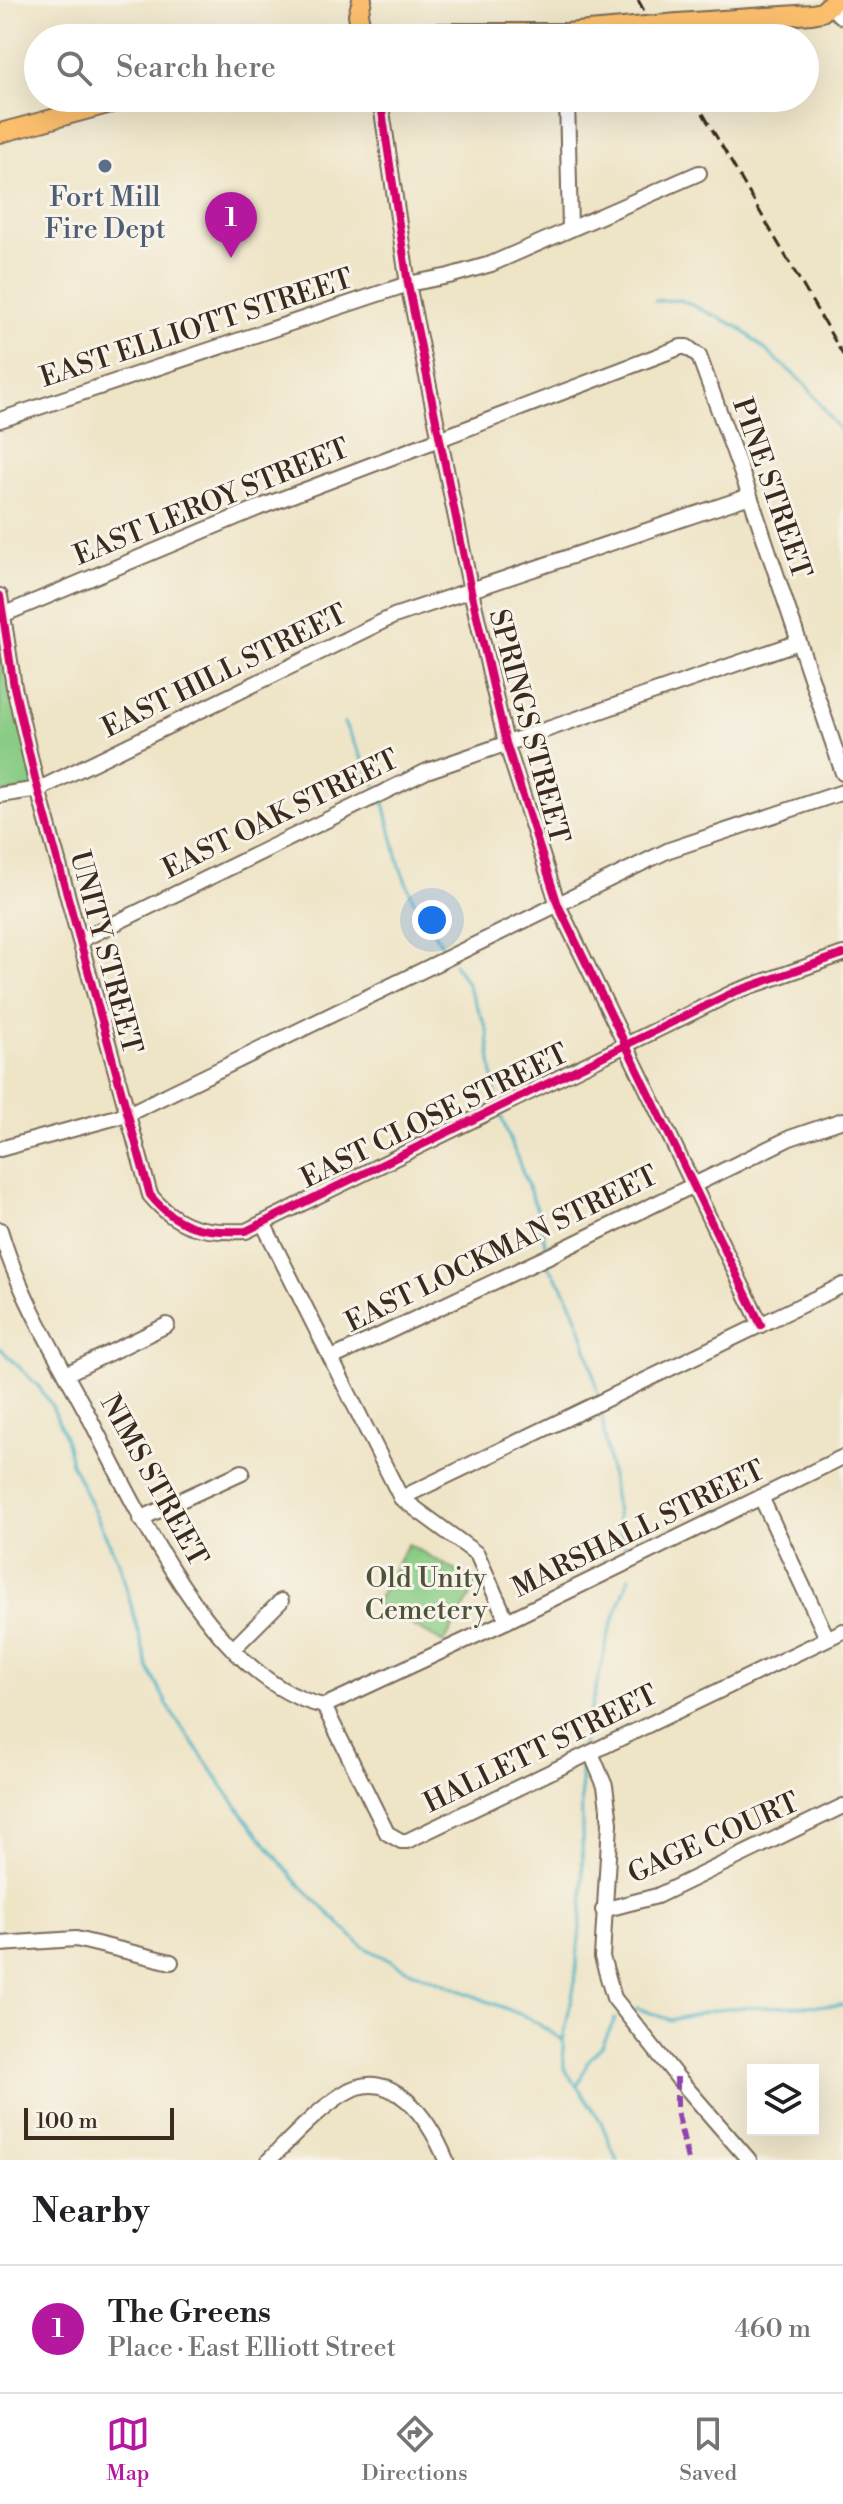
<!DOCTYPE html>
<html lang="en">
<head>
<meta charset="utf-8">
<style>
	body { margin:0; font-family:"Libre Bodoni",serif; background:#f6f6f6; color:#202124 }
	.controls { position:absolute; right:24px; bottom:24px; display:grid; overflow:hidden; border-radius:0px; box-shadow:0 8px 32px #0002 }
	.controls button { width:72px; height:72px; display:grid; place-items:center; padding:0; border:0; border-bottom:2px solid #e0e0e0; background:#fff; color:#202124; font:40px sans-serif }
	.scale { position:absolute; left:24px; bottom:20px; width:150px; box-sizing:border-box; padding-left:8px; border:4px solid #3b2a1e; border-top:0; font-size:22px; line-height:28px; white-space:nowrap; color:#3b2a1e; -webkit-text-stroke:6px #f7f3e8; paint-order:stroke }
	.you { position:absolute; left:432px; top:920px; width:28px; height:28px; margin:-20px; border:6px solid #fff; border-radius:50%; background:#1a73e8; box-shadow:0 0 0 12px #1a73e833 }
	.badge { display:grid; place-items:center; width:52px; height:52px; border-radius:50%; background:#b5179e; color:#fff; font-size:26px; font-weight:700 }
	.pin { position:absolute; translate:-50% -66px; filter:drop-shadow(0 2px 4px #0008) }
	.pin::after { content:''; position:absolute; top:42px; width:28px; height:24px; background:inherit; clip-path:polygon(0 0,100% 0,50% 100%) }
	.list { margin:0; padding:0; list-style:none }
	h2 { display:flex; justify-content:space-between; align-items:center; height:104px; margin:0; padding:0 32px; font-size:34px }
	h2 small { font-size:26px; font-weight:400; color:#757577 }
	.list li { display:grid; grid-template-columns:52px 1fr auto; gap:24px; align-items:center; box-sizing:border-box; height:128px; padding:0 32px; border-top:2px solid #e0e0e0 }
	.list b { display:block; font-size:30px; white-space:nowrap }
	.list p { margin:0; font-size:26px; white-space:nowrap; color:#757577 }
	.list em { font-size:26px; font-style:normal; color:#757577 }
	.icon { flex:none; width:44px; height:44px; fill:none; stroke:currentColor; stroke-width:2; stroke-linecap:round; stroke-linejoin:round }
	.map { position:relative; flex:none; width:843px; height:2160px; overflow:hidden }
	.search { position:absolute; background:#fff; box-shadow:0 8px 32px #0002; left:24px; right:24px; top:24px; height:88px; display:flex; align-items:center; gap:20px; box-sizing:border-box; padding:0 28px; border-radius:44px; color:#757577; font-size:30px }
	.sheet { height:232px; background:#fff }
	nav { display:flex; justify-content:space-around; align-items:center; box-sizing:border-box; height:112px; border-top:2px solid #e0e0e0; background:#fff; font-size:22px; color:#757577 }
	nav a { display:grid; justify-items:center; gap:4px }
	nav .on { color:#b5179e }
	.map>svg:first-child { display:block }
</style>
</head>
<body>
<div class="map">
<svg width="843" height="2160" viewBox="0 0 843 2160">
	<rect width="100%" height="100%" fill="#f7f3e8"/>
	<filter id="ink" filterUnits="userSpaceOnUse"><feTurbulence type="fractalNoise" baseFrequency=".0125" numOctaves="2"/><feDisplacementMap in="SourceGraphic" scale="16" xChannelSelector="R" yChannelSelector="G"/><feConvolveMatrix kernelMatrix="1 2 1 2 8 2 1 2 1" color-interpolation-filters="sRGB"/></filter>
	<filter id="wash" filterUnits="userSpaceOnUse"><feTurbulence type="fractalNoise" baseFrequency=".006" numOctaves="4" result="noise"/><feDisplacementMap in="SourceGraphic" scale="32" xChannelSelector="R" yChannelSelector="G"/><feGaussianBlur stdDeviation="1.8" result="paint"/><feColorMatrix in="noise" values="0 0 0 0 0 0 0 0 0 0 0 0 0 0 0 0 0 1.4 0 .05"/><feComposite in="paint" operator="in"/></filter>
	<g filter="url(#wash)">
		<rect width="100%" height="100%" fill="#eee4c6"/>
		<!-- green -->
		<g fill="#89cc85" stroke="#627b52" stroke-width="2">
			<path d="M0,609L36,788L0,794Z"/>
			<path d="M408,1544L478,1583L444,1643L375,1604Z"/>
		</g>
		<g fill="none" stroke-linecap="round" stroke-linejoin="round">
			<!-- stream -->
			<g stroke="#46b1c3" stroke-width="3">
				<path d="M655,301L681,300L739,327L806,385L843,435"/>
				<path d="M344,723L376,786"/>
				<path d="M383,799L400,867L413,899L445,950"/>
				<path d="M454,964L465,980L487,1029L496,1100"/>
				<path d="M501,1116L538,1212L546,1248"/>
				<path d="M549,1268C576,1297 590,1356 598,1395"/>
				<path d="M0,1348L39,1387L52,1406L65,1437L71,1463L120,1565L148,1667L171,1712L244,1816L294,1879L362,1946L404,1968L527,2017L563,2040"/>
				<path d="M601,1411L618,1521L626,1552"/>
				<path d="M582,1747L610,1629L630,1576"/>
				<path d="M581,1767L583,1895L575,1982L563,2040L564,2068L600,2120L617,2160"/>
				<path d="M637,2008L670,2020L724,2008L843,2005"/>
				<path d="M577,2087L588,2061L602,2046L615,2019"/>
			</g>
		</g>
	</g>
	<g filter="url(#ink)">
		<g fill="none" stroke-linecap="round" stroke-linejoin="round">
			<!-- minor casing -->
			<g stroke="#7a6b59" stroke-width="18">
				<g id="minor">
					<path d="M830,7L843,17"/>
					<path d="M380,98L408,284L471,591L506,743L558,905L761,1325"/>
					<path d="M567,98L570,229"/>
					<path d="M0,420L408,284L449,276L491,264L699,173"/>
					<path d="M0,596L14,687L35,778L150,1195C178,1229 204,1233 246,1231L734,992L843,954"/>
					<path d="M0,616L258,508L681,347H687L699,356L750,496L843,773"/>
					<path d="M0,795L39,789L394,616L750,496"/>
					<path d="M81,940L427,771L799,642"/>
					<path d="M0,1149L128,1114L669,850L843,792"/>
					<path d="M263,1223L401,1498L477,1554L507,1621"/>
					<path d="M0,1230C18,1292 55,1354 86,1411C134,1503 213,1682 324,1706"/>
					<path d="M332,1358L551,1255L790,1138L843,1120"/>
					<path d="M66,1374L167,1325"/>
					<path d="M761,1497L827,1638"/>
					<path d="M401,1498L843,1285"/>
					<path d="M140,1519L242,1472"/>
					<path d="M233,1649L281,1601"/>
					<path d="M324,1706L387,1833L401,1841H407L843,1631"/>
					<path d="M324,1706L507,1621L843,1457"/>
					<path d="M591,1753L605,1786L610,1823L602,1957L614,1998L677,2077L749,2160"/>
					<path d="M603,1910L657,1896L843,1806"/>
					<path d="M0,1944L76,1939L171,1962"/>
					<path d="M269,2160C292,2138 316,2111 343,2094C392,2062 430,2121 446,2160"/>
				</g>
			</g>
			<!-- major casing -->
			<g stroke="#7a6b59" stroke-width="22">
				<g id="major">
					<path d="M362,0L358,15L363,35"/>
					<path d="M678,23L812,14L822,12L835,0"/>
					<path d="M348,38L390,33H566L623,28"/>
					<path d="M0,133L130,98"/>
				</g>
			</g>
			<!-- minor -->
			<use href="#minor" stroke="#fff" stroke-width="14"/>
			<!-- major -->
			<use href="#major" stroke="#fabe6d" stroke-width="18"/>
			<!-- rail -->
			<g stroke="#3b2a1e" stroke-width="3" stroke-dasharray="12 6" stroke-linecap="butt">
				<path d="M638,0L659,38"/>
				<path d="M694,98L843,355"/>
			</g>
			<!-- major-bridge casing -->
			<g stroke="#7a6b59" stroke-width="22" stroke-linecap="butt">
				<path id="major-bridge" d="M623,28L678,23"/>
			</g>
			<!-- major-bridge -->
			<use href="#major-bridge" stroke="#fabe6d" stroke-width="18"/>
			<!-- quiet -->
			<path stroke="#8e44ad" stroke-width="6" stroke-dasharray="12 6" stroke-linecap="butt" d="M677,2077V2111L688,2160"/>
			<!-- cycleway casing -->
			<g stroke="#f7f3e8" stroke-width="13">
				<g id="cycleway">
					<path d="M380,98L408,284L471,591L506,743L558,905L761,1325"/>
					<path d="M0,596L14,687L35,778L150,1195C178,1229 204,1233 246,1231L734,992L843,954"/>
				</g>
			</g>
			<!-- cycleway -->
			<use href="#cycleway" stroke="#d6006c" stroke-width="8"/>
		</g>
	</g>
	<!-- markers -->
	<circle fill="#5c6f8a" stroke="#f7f3e8" stroke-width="3" cx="105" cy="166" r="8"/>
	<g text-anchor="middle" stroke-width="6" stroke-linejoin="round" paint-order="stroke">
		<!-- service labels -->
		<g font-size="28" fill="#4e5e75" stroke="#f7f3e8">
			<text x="105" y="206">Fort Mill<tspan x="105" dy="32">Fire Dept</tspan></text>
		</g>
		<!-- street labels -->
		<g font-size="28" fill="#3b2a1e" stroke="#f7f3e8">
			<text transform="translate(196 327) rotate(-18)" y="10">EAST ELLIOTT STREET</text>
			<text transform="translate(773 488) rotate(71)" y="10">PINE STREET</text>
			<text transform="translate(211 501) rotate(-22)" y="10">EAST LEROY STREET</text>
			<text transform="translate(224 670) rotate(-26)" y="10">EAST HILL STREET</text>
			<text transform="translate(530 726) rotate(75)" y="10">SPRINGS STREET</text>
			<text transform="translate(280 813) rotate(-26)" y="10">EAST OAK STREET</text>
			<text transform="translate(107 952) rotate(75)" y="10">UNITY STREET</text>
			<text transform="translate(434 1115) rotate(-26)" y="10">EAST CLOSE STREET</text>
			<text transform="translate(501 1248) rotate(-26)" y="10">EAST LOCKMAN STREET</text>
			<text transform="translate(155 1480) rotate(61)" y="10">NIMS STREET</text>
			<text transform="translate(638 1528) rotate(-26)" y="10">MARSHALL STREET</text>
			<text transform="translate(540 1748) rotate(-26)" y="10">HALLETT STREET</text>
			<text transform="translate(713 1837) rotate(-24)" y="10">GAGE COURT</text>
		</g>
		<!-- park labels -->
		<g font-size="28" fill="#4e5238" stroke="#f7f3e8">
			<text x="426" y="1587">Old Unity<tspan x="426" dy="32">Cemetery</tspan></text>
		</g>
	</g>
</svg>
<div class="controls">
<button><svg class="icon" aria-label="layers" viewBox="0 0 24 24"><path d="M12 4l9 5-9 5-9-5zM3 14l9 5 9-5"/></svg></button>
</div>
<div class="scale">100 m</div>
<div class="you"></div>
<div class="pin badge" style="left:231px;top:258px">1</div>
<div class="search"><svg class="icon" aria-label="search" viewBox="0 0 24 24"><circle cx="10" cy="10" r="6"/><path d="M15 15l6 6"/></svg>Search here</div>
</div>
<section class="sheet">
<h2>Nearby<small></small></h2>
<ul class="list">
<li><span class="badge">1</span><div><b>The Greens</b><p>Place · East Elliott Street</p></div><em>460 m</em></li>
</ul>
</section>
<nav>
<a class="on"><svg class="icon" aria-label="map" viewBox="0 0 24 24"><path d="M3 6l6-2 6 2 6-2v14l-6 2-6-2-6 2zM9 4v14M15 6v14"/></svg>Map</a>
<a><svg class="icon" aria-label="directions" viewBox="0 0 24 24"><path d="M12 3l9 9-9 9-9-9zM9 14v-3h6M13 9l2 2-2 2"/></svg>Directions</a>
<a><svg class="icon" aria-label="saved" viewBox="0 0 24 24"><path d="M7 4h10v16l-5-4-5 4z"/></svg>Saved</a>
</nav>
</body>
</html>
